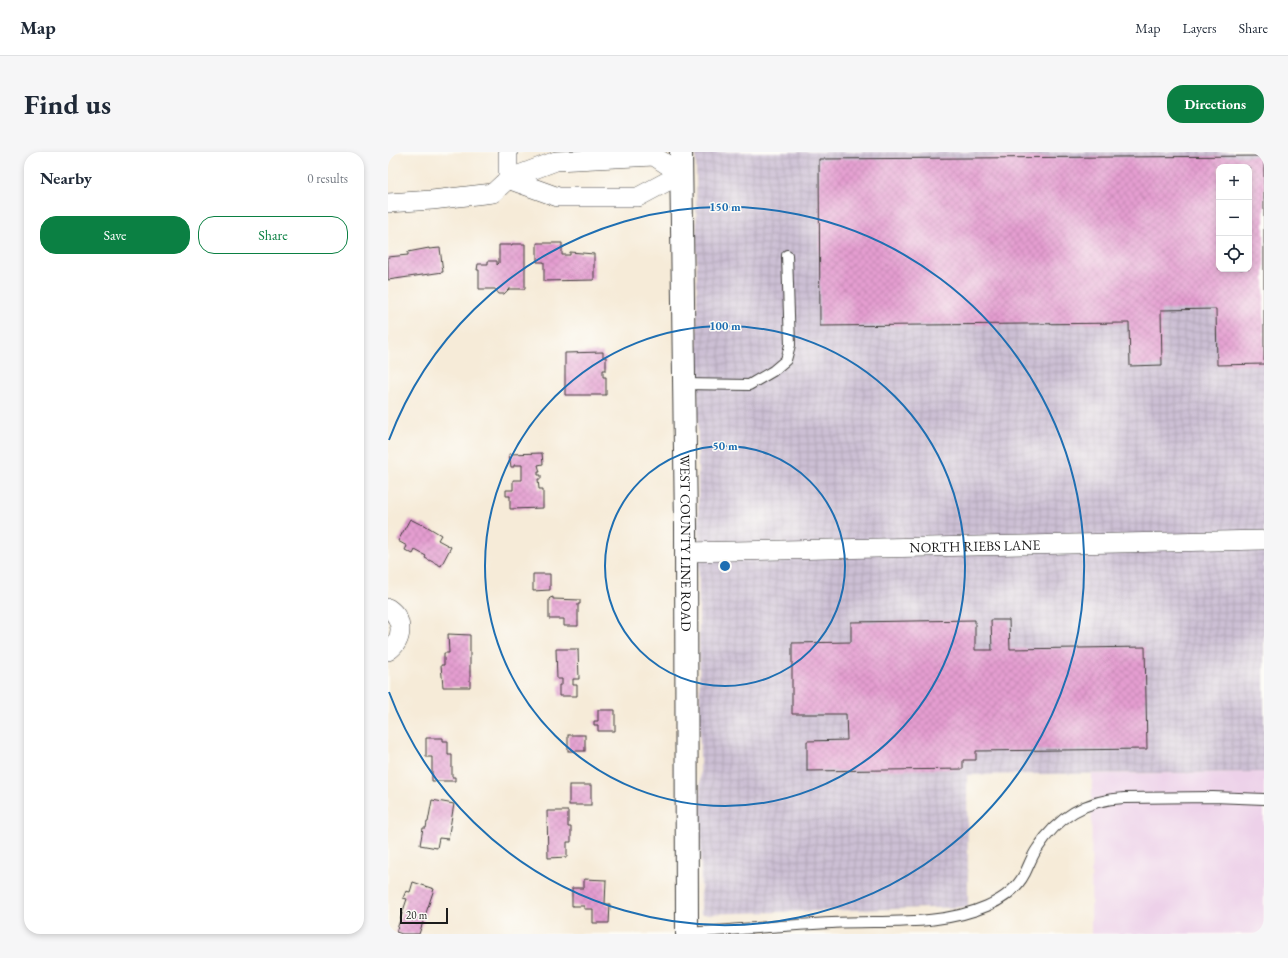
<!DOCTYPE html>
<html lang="en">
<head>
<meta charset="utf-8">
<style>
	body { margin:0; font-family:"EB Garamond",serif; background:#f6f6f7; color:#1f2937 }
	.controls { position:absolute; right:12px; top:12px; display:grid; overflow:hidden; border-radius:8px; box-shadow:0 2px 6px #0003 }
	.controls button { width:36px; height:36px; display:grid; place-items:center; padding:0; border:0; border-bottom:1px solid #e0e1e3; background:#fff; color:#1f2937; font:20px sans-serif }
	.scale { position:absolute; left:12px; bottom:10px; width:48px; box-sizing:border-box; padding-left:4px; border:2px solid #1c1c1c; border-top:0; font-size:11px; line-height:14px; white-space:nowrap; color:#1c1c1c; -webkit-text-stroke:3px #fdfcf7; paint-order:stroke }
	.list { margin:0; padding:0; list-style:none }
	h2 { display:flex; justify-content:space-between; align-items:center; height:52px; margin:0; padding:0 16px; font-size:17px }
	h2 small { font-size:13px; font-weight:400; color:#747a83 }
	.actions { display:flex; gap:8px; padding:12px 16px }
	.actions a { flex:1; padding:9px 0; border:1px solid #0b8043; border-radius:16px; text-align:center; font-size:14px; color:#0b8043 }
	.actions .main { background:#0b8043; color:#fff }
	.icon { flex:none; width:22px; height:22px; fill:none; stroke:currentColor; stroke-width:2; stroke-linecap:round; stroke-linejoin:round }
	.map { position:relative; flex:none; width:876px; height:782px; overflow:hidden; border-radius:16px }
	header { display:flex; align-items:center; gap:24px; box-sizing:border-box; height:56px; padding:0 20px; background:#fff; border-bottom:1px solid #e0e1e3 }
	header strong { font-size:19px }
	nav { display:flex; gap:22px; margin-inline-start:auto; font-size:14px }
	.intro { display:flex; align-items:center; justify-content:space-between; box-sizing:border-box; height:96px; padding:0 24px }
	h1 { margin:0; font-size:28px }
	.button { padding:10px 18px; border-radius:16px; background:#0b8043; color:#fff; font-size:14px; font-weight:700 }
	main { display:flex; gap:24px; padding:0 24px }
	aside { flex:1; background:#fff; border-radius:16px; box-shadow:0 2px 6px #0003 }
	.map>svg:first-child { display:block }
</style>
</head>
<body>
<header>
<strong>Map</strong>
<nav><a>Map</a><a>Layers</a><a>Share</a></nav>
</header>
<div class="intro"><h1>Find us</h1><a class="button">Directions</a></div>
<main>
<aside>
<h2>Nearby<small>0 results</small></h2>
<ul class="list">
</ul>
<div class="actions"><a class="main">Save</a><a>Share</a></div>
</aside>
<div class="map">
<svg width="876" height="782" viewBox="0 0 876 782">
	<defs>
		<pattern id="industrial-grid" width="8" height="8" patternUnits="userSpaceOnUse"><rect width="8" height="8" fill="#ccbfd4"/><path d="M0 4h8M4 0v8" fill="none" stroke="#afa4b5"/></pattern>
		<pattern id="building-cross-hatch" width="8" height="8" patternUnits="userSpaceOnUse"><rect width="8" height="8" fill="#e49dd0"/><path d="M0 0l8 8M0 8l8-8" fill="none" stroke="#c387b2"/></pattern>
	</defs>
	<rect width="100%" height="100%" fill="#fdfcf7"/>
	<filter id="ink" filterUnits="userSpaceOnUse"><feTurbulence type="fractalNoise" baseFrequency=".025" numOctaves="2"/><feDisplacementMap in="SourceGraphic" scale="8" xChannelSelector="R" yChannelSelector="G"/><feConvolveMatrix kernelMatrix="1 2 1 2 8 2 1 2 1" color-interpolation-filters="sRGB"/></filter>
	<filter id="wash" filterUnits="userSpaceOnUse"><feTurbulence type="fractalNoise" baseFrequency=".012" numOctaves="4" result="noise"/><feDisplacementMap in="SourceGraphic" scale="16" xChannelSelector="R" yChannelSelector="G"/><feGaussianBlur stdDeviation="0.9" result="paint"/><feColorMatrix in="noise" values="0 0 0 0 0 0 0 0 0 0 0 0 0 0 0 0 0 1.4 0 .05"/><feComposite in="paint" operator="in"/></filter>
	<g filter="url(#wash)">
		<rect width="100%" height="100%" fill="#f6ebd8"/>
		<!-- built -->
		<path fill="#edd1e9" d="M876,620V782H703L704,622Z"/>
		<!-- industrial -->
		<path fill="url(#industrial-grid)" fill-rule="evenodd" d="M308,0H876V620L579,623L580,755L313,762ZM831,15H861V117H831Z"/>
		<g id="blocks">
			<!-- building -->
			<g fill="url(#building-cross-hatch)" fill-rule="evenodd">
				<path d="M876,4V212L829,213L828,157L773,158L774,213L742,214L741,171L432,174L431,7ZM831,15H861V117H831Z"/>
				<path d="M149,91H174V103H182V100L206,102V128L156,129V110H149Z"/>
				<path d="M124,92H137V137H121L116,142H111L107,137H91V118H89L90,112H100V109H109V113L111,111V93H124Z"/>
				<path d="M41,96V97L52,96L55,120L0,128V105L20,103V100Z"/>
				<path d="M215,200V205H218V218H215V225H218V243H177V201Z"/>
				<path d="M154,301L155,312L150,313L152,320H150V323H153V327H150L151,337H155V356L122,357V344H118V338H125V328H134V313H126V315H123L121,302Z"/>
				<path d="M22,367L34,373L35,372L53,383L50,388L63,395L53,414L37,406L38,404L27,398L25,402L17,398L19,394L10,389Z"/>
				<path d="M145,422H162V438L145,439Z"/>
				<path d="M165,445V447L192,448V452H190V474H176V467H161V447L162,446Z"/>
				<path d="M587,468V498H604L603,468H621L622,497L757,495L759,597L588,599V608H575V617L419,619V589L459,588L458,562H404V491L463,490V470Z"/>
				<path d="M60,482L82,483V535H55L53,513H56V501H61Z"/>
				<path d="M168,497H190L191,527H185V533H189V544H171V533H174V527H169Z"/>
				<path d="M210,558H227V579H210V573H206V569H210Z"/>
				<rect x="180" y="583" width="17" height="16"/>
				<path d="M38,586H55V589H60V603H64V625H67V629H44V605H38Z"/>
				<rect x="181" y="633" width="22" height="20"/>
				<path d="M44,648L66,652L60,687L51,686L49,696L32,693L35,676H38L39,670H40Z"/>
				<path d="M159,659H180V675H183V690H179V705L160,706Z"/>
				<path d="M196,727L218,728L217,752H222L221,771H205V757H196V754H184V736H196Z"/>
				<path d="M25,730L46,737L31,782H14L8,780L19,747L15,746L18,739L22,740Z"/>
			</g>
		</g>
	</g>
	<g filter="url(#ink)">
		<use href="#blocks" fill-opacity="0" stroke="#3d3b38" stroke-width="1"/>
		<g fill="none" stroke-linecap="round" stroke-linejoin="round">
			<!-- lane casing -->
			<g stroke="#3d3b38" stroke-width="12">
				<g id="lane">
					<path d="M296,232L361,233L385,219L398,208L402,193L399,103"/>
					<path d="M299,781C347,778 396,773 444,771C495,768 551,775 599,754C615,747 629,737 637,721C641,713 644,704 649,697C670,664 698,648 736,646L825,645L876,647"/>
				</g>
			</g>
			<!-- street casing -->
			<g stroke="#3d3b38" stroke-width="20">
				<g id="street">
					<path d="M120,0V27"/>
					<path d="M0,51L44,48L105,41L120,27L168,9L266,4L293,22L250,45H170L120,27"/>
					<path id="s1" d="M298,400L876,388"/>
					<path d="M0,456C16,467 16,488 0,499"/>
				</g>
			</g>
			<!-- secondary casing -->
			<g stroke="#3d3b38" stroke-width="24">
				<g id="secondary">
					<path id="s2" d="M293,0L298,374L299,782"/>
				</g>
			</g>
			<!-- lane -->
			<use href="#lane" stroke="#fff" stroke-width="10"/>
			<!-- street -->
			<use href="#street" stroke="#fff" stroke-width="19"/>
			<!-- secondary -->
			<use href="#secondary" stroke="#fff" stroke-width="22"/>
		</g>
	</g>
	<!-- distance rings -->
	<g fill="none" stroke="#1f6fb2" stroke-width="2">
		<circle cx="337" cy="414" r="120"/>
		<circle cx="337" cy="414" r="240"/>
		<path d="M1 288A359 359 0 1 1 1 540"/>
	</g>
	<g text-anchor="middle" stroke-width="3" stroke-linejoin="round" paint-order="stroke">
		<!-- street labels -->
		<g font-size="14" fill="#1c1c1c" stroke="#fdfcf7">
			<text dy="5" stroke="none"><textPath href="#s2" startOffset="391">WEST COUNTY LINE ROAD</textPath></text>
			<text dy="5" stroke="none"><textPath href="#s1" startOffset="289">NORTH RIEBS LANE</textPath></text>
		</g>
	</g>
	<circle cx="337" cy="414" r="6" fill="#1f6fb2" stroke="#fdfcf7" stroke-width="2"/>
	<g font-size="12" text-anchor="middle" font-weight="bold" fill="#1f6fb2" stroke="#fdfcf7" stroke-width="3" stroke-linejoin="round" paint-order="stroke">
		<text x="337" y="59">150 m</text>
		<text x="337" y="178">100 m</text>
		<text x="337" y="298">50 m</text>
	</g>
</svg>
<div class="controls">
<button>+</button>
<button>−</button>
<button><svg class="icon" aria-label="locate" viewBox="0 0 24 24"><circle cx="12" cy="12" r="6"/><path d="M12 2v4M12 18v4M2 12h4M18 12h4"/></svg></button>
</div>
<div class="scale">20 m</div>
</div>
</main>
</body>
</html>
